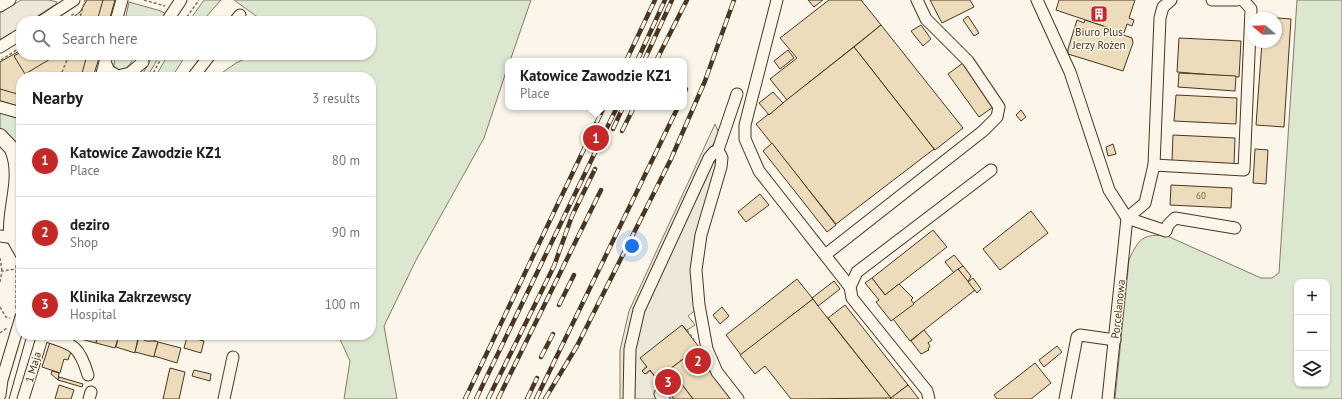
<!DOCTYPE html>
<html lang="en">
<head>
<meta charset="utf-8">
<style>
	body { margin:0; font-family:"PT Sans",sans-serif; background:#f6f6f6; color:#202124 }
	.controls { position:absolute; right:12px; bottom:12px; display:grid; overflow:hidden; border-radius:8px; box-shadow:0 1px 3px #0004 }
	.controls button { width:36px; height:36px; display:grid; place-items:center; padding:0; border:0; border-bottom:1px solid #e0e0e0; background:#fff; color:#202124; font:20px sans-serif }
	.compass { position:absolute; left:1246px; top:12px; width:36px; height:36px; border-radius:50%; background:#fff; box-shadow:0 1px 3px #0004; rotate:289deg }
	.you { position:absolute; left:632px; top:246px; width:14px; height:14px; margin:-10px; border:3px solid #fff; border-radius:50%; background:#1a73e8; box-shadow:0 0 0 6px #1a73e833 }
	.badge { display:grid; place-items:center; width:26px; height:26px; border-radius:50%; background:#c62828; color:#fff; font-size:13px; font-weight:700 }
	.pin { position:absolute; translate:-50% -50%; border:2px solid #fff; box-shadow:0 1px 4px #0006 }
	.popup { position:absolute; left:505px; top:58px; width:182px; height:52px; box-sizing:border-box; display:grid; place-content:center; border-radius:8px; background:#fff; filter:drop-shadow(0 1px 3px #0005); font-size:13px; white-space:nowrap; color:#757577 }
	.popup b { font-size:15px; color:#202124 }
	.popup::after { content:''; position:absolute; left:50%; top:100%; margin-left:-8px; border:8px solid transparent; border-top-color:#fff }
	.list { margin:0; padding:0; list-style:none }
	h2 { display:flex; justify-content:space-between; align-items:center; height:52px; margin:0; padding:0 16px; font-size:17px }
	h2 small { font-size:13px; font-weight:400; color:#757577 }
	.list li { display:grid; grid-template-columns:26px 1fr auto; gap:12px; align-items:center; box-sizing:border-box; height:72px; padding:0 16px; border-top:1px solid #e0e0e0 }
	.list b { display:block; font-size:15px; white-space:nowrap }
	.list p { margin:0; font-size:13px; white-space:nowrap; color:#757577 }
	.list em { font-size:13px; font-style:normal; color:#757577 }
	.icon { flex:none; width:22px; height:22px; fill:none; stroke:currentColor; stroke-width:2; stroke-linecap:round; stroke-linejoin:round }
	.map { position:relative; flex:none; width:1342px; height:399px; overflow:hidden }
	.search { position:absolute; background:#fff; box-shadow:0 1px 3px #0004; left:16px; top:16px; width:360px; height:44px; display:flex; align-items:center; gap:10px; box-sizing:border-box; padding:0 14px; border-radius:16px; color:#757577; font-size:15px }
	.panel { position:absolute; background:#fff; box-shadow:0 1px 3px #0004; left:16px; top:72px; width:360px; height:268px; border-radius:16px }
	.map>svg:first-child { display:block }
</style>
</head>
<body>
<div class="map">
<svg width="1342" height="399" viewBox="0 0 1342 399">
	<rect width="100%" height="100%" fill="#fbf6e9"/>
	<!-- green -->
	<g fill="#dce7d0" stroke="#887966" fill-rule="evenodd">
		<path d="M204,0H221L204,19L206,21H189Z"/>
		<path d="M234,0H531L510,61H508V66L484,138L415,262L384,326L397,399H344L350,361L338,335H371V77H216L236,63L253,55H371V21H263Z"/>
		<path d="M1297,0H1342V399H1115L1129,260C1138,239 1144,233 1167,236L1261,278H1272L1279,273ZM1297,282H1327V384H1297Z"/>
		<path d="M129,2L161,11L166,14L161,21H125Z"/>
		<path d="M115,55H135C130,64 128,71 117,70L114,66Z"/>
		<path d="M153,55H160L147,77H141Z"/>
		<path d="M168,55H186L172,77H155Z"/>
		<path d="M0,112L21,118V153L0,129Z"/>
	</g>
	<!-- parking -->
	<g fill="#ede7d9" stroke="#887966">
		<path d="M21,0H49L57,2L56,4L30,21H21V27L0,40V13Z"/>
		<path d="M715,124L719,133L708,154L718,167L697,242V309L688,316L695,325L687,330L682,325L642,371L646,374L650,371L674,399H620V350L629,311Z"/>
	</g>
	<!-- building -->
	<g fill="#ecdcbc" stroke="#4a3520">
		<path d="M87,0H115L109,21H68L80,12Z"/>
		<path d="M808,0H823L814,7Z"/>
		<path d="M829,0H861L881,25L787,100L770,79L797,58L780,38Z"/>
		<path d="M930,0H970L974,7L942,23Z"/>
		<path d="M1059,0H1135L1129,18L1134,20L1132,26L1127,24L1124,33L1056,10Z"/>
		<path d="M968,16L979,33L974,36L963,20Z"/>
		<path d="M1264,17L1291,19L1284,127L1256,125L1262,42H1276V18Z"/>
		<path d="M1077,20L1084,23L1085,20L1118,31V33L1132,38L1133,43L1123,71L1068,54V49Z"/>
		<path d="M881,25L963,128L935,150L854,47Z"/>
		<path d="M921,25L931,39L923,46L911,31Z"/>
		<path d="M1179,38L1241,41L1239,77L1177,72Z"/>
		<path d="M854,47L934,149L836,224L756,124Z"/>
		<path d="M21,50V55H100L93,77H21V107L0,101V62Z"/>
		<path d="M788,50L794,58L780,69L774,61Z"/>
		<path d="M21,52V55H57L25,74L14,56Z"/>
		<path d="M963,63L993,107L979,117L948,74Z"/>
		<path d="M1179,73L1236,76L1235,91L1178,87Z"/>
		<path d="M773,92L783,103L769,115L759,103Z"/>
		<path d="M1176,95L1237,98L1236,124L1174,121Z"/>
		<path d="M1021,110L1026,117L1021,121L1016,115Z"/>
		<path d="M597,130L602,133L596,145L591,143Z"/>
		<path d="M1173,135L1235,138L1234,164L1172,161Z"/>
		<path d="M772,143L836,225L827,232L763,151Z"/>
		<path d="M1113,144L1116,154L1108,156L1106,147Z"/>
		<path d="M1255,149L1268,150L1266,184L1253,183Z"/>
		<path d="M1171,185L1232,188L1231,208L1170,205Z"/>
		<path d="M760,194L769,205L746,222L738,212Z"/>
		<path d="M1031,211L1048,233L1000,270L983,249Z"/>
		<path d="M933,230L947,247L885,295L872,278Z"/>
		<path d="M954,255L963,266L954,273L945,262Z"/>
		<path d="M963,266L971,276L968,282L958,269Z"/>
		<path d="M958,269L975,290L910,341L893,319Z"/>
		<path d="M872,278L885,295L899,284L913,298L911,300L914,304L891,321L876,302L879,300L865,283Z"/>
		<path d="M973,278L981,289L977,293L968,282Z"/>
		<path d="M797,279L813,299L741,355L726,335Z"/>
		<path d="M834,281L840,289L818,306L812,298Z"/>
		<path d="M813,299L818,306L891,398L791,399L765,366L755,374L740,355Z"/>
		<path d="M845,305L908,385L891,398L828,318Z"/>
		<path d="M722,307L729,316L720,324L713,315Z"/>
		<path d="M682,325L699,347L657,379L650,370L645,374L642,371L647,367L640,358Z"/>
		<path d="M924,330L932,340L928,343L930,346L928,349L929,350L921,354L911,341Z"/>
		<path d="M74,335H98L96,343L73,337Z"/>
		<path d="M98,335H119L115,348L96,343Z"/>
		<path d="M119,335L138,338L135,353L116,347Z"/>
		<path d="M139,337L158,342L154,357L135,352Z"/>
		<path d="M187,337L204,341L201,353L184,348Z"/>
		<path d="M50,342L72,349L68,360L64,359L60,373L42,367Z"/>
		<path d="M158,342L181,348L177,363L154,356Z"/>
		<path d="M1057,346L1062,352L1044,367L1039,360Z"/>
		<path d="M699,347L702,351L697,355L731,399H693L670,369Z"/>
		<path d="M1035,363L1051,383L1031,399H997L994,395Z"/>
		<path d="M170,368L185,372L179,399H163Z"/>
		<path d="M670,369L693,399H674L658,378Z"/>
		<path d="M194,370L211,374L210,381L192,376Z"/>
		<path d="M52,371L59,373L58,380L51,374Z"/>
		<path d="M59,377L83,384L82,387L58,380Z"/>
		<path d="M59,385L74,390L71,399H55Z"/>
		<path d="M908,385L919,399H890L891,398Z"/>
	</g>
	<g fill="none" stroke-linecap="round" stroke-linejoin="round">
		<!-- minor casing -->
		<g stroke="#4a3520" stroke-width="13">
			<g id="minor">
				<path d="M777,0L745,125V139L759,171L850,287"/>
				<path d="M1037,0L1070,72L1109,190L1127,218L1166,231L1168,225L1175,218L1235,228"/>
				<path d="M1212,0H1237"/>
				<path d="M0,6L10,0"/>
				<path d="M42,21L74,0"/>
				<path d="M116,21L122,0"/>
				<path d="M167,21L181,0"/>
				<path d="M235,21L240,15"/>
				<path d="M0,47L21,34"/>
				<path d="M105,62L109,71L118,76L130,73L143,62"/>
				<path d="M101,77L106,59"/>
				<path d="M193,77L210,55"/>
				<path d="M0,107L21,113"/>
				<path d="M717,153L737,94"/>
				<path d="M1154,165L1244,170L1251,9L1243,0"/>
				<path d="M1127,218L1145,203L1154,165L1160,18L1163,7L1171,0"/>
				<path d="M0,236L21,239"/>
				<path d="M11,236L21,254"/>
				<path d="M825,255L983,131L997,117L999,107L968,61L926,19L917,0"/>
				<path d="M43,335C72,344 79,344 88,375"/>
				<path d="M147,335H152"/>
				<path d="M660,394L664,399"/>
				<path d="M0,395L2,380L21,317"/>
				<path d="M23,399L43,335"/>
				<path d="M89,399L91,392"/>
				<path d="M224,399L233,357"/>
				<path d="M629,399L630,349L639,310L709,158L714,152L720,154L722,158L721,167L701,235L696,270L699,305L707,349L717,372L738,399"/>
				<path d="M929,399L927,391L852,298L850,287L857,272L991,170"/>
				<path d="M1065,399L1077,337L1080,335L1115,340"/>
				<path d="M1108,399L1127,218"/>
			</g>
		</g>
		<!-- major casing -->
		<g stroke="#4a3520" stroke-width="16">
			<g id="major">
				<path d="M0,136L18,155"/>
				<path d="M11,236C9,206 24,178 12,149"/>
			</g>
		</g>
		<!-- path -->
		<g stroke="#7f6f5c" stroke-width="1.5" stroke-dasharray="3 2" stroke-linecap="butt">
			<path d="M144,0L165,6"/>
			<path d="M181,17L185,19"/>
			<path d="M63,21L75,13"/>
			<path d="M79,21L85,0"/>
			<path d="M184,21L199,0"/>
			<path d="M63,55L67,60"/>
			<path d="M1,60L21,47"/>
			<path d="M60,77L69,55"/>
			<path d="M151,77L163,55"/>
			<path d="M0,258L2,271"/>
			<path d="M0,282L2,271L16,269"/>
			<path d="M0,307L6,317L10,318"/>
			<path d="M16,308V264"/>
			<path d="M16,309L21,295"/>
			<path d="M687,330L694,340"/>
			<path d="M0,333L7,328"/>
		</g>
		<!-- minor -->
		<use href="#minor" stroke="#fbf6e9" stroke-width="11"/>
		<!-- major -->
		<use href="#major" stroke="#fbf6e9" stroke-width="14"/>
		<!-- tram -->
		<g stroke="#4a3520" stroke-width="1">
			<path d="M97,21L103,0"/>
			<path d="M81,77L87,55"/>
			<path d="M0,89L21,95"/>
			<path d="M9,399L27,335"/>
		</g>
		<!-- rail casing -->
		<g stroke="#4a3520" stroke-width="4.5">
			<g id="rail">
				<path d="M626,61L655,0"/>
				<path d="M637,61L665,0"/>
				<path d="M644,61L672,0"/>
				<path d="M656,61L687,0"/>
				<path d="M684,94L686,89"/>
				<path d="M613,129L623,107"/>
				<path d="M622,131L634,107"/>
				<path d="M559,305L574,275"/>
				<path d="M541,357L553,334"/>
				<path d="M465,399L604,107"/>
				<path d="M476,399L617,107"/>
				<path d="M488,399L554,266L572,216L595,169"/>
				<path d="M498,399L601,190"/>
				<path d="M527,399L537,378"/>
				<path d="M536,399L678,107"/>
				<path d="M545,399L577,346L671,159L705,81L734,0"/>
			</g>
		</g>
		<!-- rail -->
		<use href="#rail" stroke="#fbf6e9" stroke-width="3" stroke-dasharray="9" stroke-linecap="butt"/>
	</g>
	<!-- icons -->
	<defs>
		<g id="building-square" transform="scale(0.9)"><rect x="-9" y="-9" width="18" height="18" rx="4" fill="#c62828" stroke="#fbf6e9"/><path d="M-4-6H4V6H1V3H-1V6H-4ZM-2.5-4.3h1.7v1.8h-1.7ZM.8-4.3h1.7v1.8H.8ZM-2.5-1h1.7V.8h-1.7ZM.8-1h1.7V.8H.8Z" fill="#fff"/></g>
	</defs>
	<g fill-rule="evenodd">
		<use href="#building-square" x="1099" y="14"/>
	</g>
	<g text-anchor="middle" stroke-width="3" stroke-linejoin="round" paint-order="stroke">
		<!-- number labels -->
		<g font-size="9" fill="#725f47">
			<text x="1201" y="199">60</text>
		</g>
		<!-- poi labels -->
		<g font-size="11" fill="#4a3520" stroke="#fbf6e9">
			<text x="1099" y="36">Biuro Plus<tspan x="1099" dy="13">Jerzy Rożen</tspan></text>
		</g>
		<!-- street labels -->
		<g font-size="11" fill="#4a3520" stroke="#fbf6e9">
			<text transform="translate(1118 309) rotate(-84)" y="4">Porcelanowa</text>
			<text transform="translate(33 367) rotate(-74)" y="4">1 Maja</text>
		</g>
	</g>
</svg>
<div class="controls">
<button>+</button>
<button>−</button>
<button><svg class="icon" aria-label="layers" viewBox="0 0 24 24"><path d="M12 4l9 5-9 5-9-5zM3 14l9 5 9-5"/></svg></button>
</div>
<svg class="compass" viewBox="-18 -18 36 36"><path d="M0-13l5 13h-10z" fill="#e53935"/><path d="M0 13l5-13h-10z" fill="#757577"/></svg>
<div class="you"></div>
<div class="pin badge" style="left:596px;top:138px">1</div>
<div class="popup"><b>Katowice Zawodzie KZ1</b>Place</div>
<div class="pin badge" style="left:698px;top:361px">2</div>
<div class="pin badge" style="left:668px;top:382px">3</div>
<div class="search"><svg class="icon" aria-label="search" viewBox="0 0 24 24"><circle cx="10" cy="10" r="6"/><path d="M15 15l6 6"/></svg>Search here</div>
<section class="panel">
<h2>Nearby<small>3 results</small></h2>
<ul class="list">
<li><span class="badge">1</span><div><b>Katowice Zawodzie KZ1</b><p>Place</p></div><em>80 m</em></li>
<li><span class="badge">2</span><div><b>deziro</b><p>Shop</p></div><em>90 m</em></li>
<li><span class="badge">3</span><div><b>Klinika Zakrzewscy</b><p>Hospital</p></div><em>100 m</em></li>
</ul>
</section>
</div>
</body>
</html>
